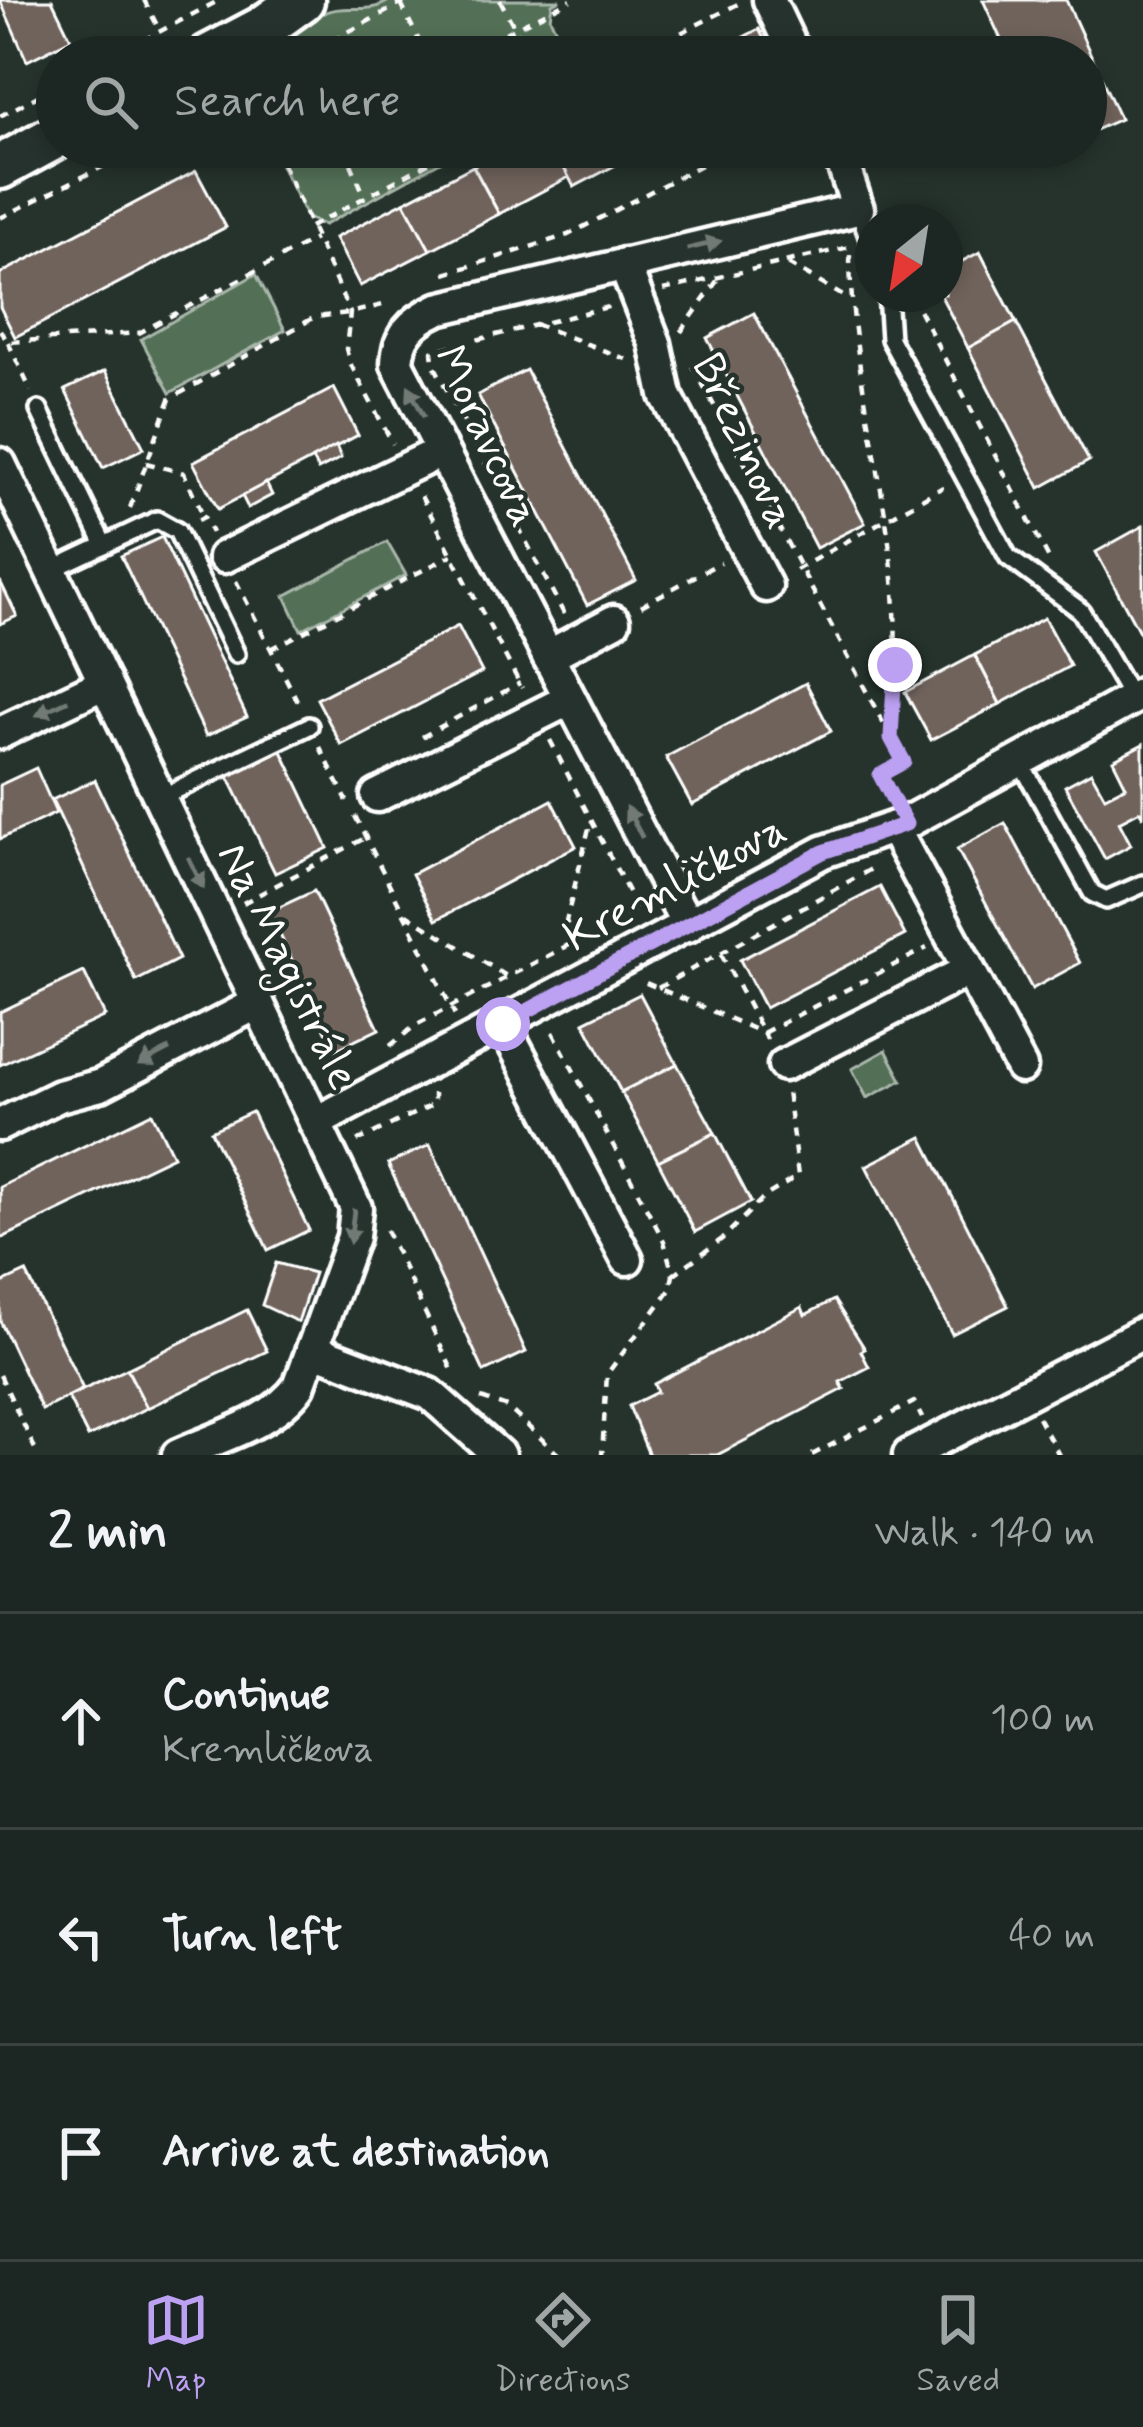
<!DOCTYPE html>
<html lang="en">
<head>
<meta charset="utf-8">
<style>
	body { margin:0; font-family:Mynerve,sans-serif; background:#252e2a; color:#f1f3f6 }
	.compass { position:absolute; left:855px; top:204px; width:108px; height:108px; border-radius:50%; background:#1c2622; box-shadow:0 6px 18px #0003; rotate:210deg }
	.stop { position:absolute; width:36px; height:36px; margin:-27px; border:9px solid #bca0f2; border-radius:50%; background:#fff }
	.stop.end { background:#bca0f2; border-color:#fff; box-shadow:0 3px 12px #0008 }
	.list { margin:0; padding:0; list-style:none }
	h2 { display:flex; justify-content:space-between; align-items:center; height:156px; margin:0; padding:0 48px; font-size:51px }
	h2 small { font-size:39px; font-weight:400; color:#a0a5a5 }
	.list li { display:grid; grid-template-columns:78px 1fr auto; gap:36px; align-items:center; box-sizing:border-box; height:216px; padding:0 48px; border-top:3px solid #3a4340 }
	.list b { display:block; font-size:45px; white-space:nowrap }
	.list p { margin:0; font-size:39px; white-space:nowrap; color:#a0a5a5 }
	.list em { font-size:39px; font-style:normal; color:#a0a5a5 }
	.icon { flex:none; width:66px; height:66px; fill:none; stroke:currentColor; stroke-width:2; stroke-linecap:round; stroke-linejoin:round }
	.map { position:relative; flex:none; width:1143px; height:1455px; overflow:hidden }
	.search { position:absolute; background:#1c2622; box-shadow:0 6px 18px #0003; left:36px; right:36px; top:36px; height:132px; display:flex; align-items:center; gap:30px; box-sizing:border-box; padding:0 42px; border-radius:66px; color:#a0a5a5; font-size:45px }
	.sheet { height:804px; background:#1c2622 }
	nav { display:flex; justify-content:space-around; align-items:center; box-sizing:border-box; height:168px; border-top:3px solid #3a4340; background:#1c2622; font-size:33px; color:#a0a5a5 }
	nav a { display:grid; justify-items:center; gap:6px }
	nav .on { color:#bca0f2 }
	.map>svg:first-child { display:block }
</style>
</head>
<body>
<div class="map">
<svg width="1143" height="1455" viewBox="0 0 1143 1455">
	<rect width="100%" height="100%" fill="#26332d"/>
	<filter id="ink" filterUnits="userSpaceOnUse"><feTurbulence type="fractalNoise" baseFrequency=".00833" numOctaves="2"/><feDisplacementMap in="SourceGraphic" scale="24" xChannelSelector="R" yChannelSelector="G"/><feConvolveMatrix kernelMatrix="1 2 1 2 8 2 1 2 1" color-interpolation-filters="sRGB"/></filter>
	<g filter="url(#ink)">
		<!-- green -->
		<g fill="#536f57" stroke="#a9b7ab" stroke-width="3">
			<path d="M390,0H560L552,4L550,18L569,57H252C276,43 301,24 326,12C348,3 368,16 390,0Z"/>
			<path d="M272,147H468L324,225L307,218Z"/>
			<path d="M256,274L285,330L170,393L141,339Z"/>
			<path d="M387,542L406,575L301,630L285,596Z"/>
			<path d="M886,1050L902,1080L867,1098L852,1069Z"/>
		</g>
		<!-- building -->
		<g fill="#70645b" stroke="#fff" stroke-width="3">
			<path d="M0,0H52L71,39L27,61Z"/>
			<path d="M983,0H1066L1120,119L1086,134V57H1009Z"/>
			<path d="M759,29L773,57H705Z"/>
			<path d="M509,147H553L569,177L499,214L473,166Z"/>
			<path d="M553,147H650L574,187Z"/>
			<path d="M473,166L499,214L430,250L404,202Z"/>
			<path d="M196,171L226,227L15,337L0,307V274Z"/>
			<path d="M404,202L430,250L360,286L335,238Z"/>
			<path d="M980,252L1016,322L968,348L940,294H945V270Z"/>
			<path d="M754,313L865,523L816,548L707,338Z"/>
			<path d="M1016,322L1089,461L1040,488L968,348Z"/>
			<path d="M526,370L636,580L587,605L478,395Z"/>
			<path d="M105,371L144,448L103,468L65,390Z"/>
			<path d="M334,388L358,435L218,509L193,462Z"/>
			<path d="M336,446L341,458L318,470L312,459Z"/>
			<path d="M266,483L272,495L248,508L242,496Z"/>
			<path d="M1143,526V639L1096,552Z"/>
			<path d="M162,537L247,717L206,736L121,556Z"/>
			<path d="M0,581L17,616L0,624Z"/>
			<path d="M1044,618L1070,666L1000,704L975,655Z"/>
			<path d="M458,626L482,672L341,745L317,699Z"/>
			<path d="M975,655L1000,704L931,740L905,692Z"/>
			<path d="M806,683L831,731L692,805L666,757Z"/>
			<path d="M1143,744V817L1140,811L1119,822L1131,845L1105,859L1065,786L1091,772L1105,797L1126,786L1113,760Z"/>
			<path d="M281,749L328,848L275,873L227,774Z"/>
			<path d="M36,768L56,813L0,839V785Z"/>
			<path d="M95,780L179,959L136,981L52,800Z"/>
			<path d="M552,800L576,846L436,920L412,874Z"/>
			<path d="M1005,823L1080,963L1032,989L957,849Z"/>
			<path d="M880,887L905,935L765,1008L740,960Z"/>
			<path d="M314,891L379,1029L335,1050L269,912Z"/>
			<path d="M84,972L105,1016L0,1065V1012Z"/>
			<path d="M640,994L677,1064L621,1092L584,1022Z"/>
			<path d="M677,1064L715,1133L658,1161L621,1092Z"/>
			<path d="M252,1112L309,1230L268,1250L211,1131Z"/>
			<path d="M152,1113L173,1156L0,1239V1187Z"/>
			<path d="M715,1133L751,1202L695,1232L658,1161Z"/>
			<path d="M922,1137L1008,1306L952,1334L866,1166Z"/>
			<path d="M430,1145L526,1352L484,1372L388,1164Z"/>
			<path d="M276,1263L314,1273L298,1322L262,1305Z"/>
			<path d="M26,1272L83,1389L42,1410L0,1321V1284Z"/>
			<path d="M834,1300L865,1349L861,1351L869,1367L840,1382L844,1389L717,1455H649L629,1406L657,1392L654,1384L802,1307L805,1315Z"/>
			<path d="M247,1310L267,1351L147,1408L127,1369Z"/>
			<path d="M127,1369L147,1408L88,1437L68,1397Z"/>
		</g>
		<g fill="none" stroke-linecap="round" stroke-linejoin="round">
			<!-- lane casing -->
			<g stroke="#fff" stroke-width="24">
				<g id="lane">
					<path d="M858,209L873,250"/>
					<path d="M887,294L890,339L1008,557L1081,611L1132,699"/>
					<path d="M39,410L104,545"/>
					<path d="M51,570L157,520L177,531L236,654"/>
					<path d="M1020,761L1092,893L1106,900L1143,884"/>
					<path d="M160,798L309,726"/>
				</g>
			</g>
			<!-- street casing -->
			<g stroke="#fff" stroke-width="39">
				<g id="street">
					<path d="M769,0L796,57"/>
					<path d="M624,264L655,343L666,395L766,586"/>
					<path d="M0,464L356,1208L353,1237L299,1386C273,1423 217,1437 178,1455"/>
					<path d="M224,557L442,451"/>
					<path d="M548,656L614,621"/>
					<path d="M0,733L105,683"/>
					<path d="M377,796L570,699"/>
					<path d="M894,829L1021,1067"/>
					<path d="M688,926L397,364C398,335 412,321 438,309L858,209L837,147"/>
					<path d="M503,1024L627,1259"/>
					<path d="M784,1065L969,970"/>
					<path d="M315,1123L823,852L906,823L1143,693"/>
					<path d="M0,1125L59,1096L101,1085L258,1003"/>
					<path d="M312,1349L430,1394L499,1455"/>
					<path d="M909,1455L1143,1333"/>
				</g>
			</g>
			<!-- secondary casing -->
			<g stroke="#fff" stroke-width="51">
				<g id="secondary">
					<path d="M208,57L263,28L302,0"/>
					<path d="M0,167L57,136"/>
				</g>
			</g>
			<!-- path -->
			<g stroke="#fff" stroke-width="4.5" stroke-dasharray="9 9" stroke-linecap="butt">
				<path d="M144,0L160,31"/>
				<path d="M500,0L530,57"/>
				<path d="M401,4L427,57"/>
				<path d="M111,57L220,0"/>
				<path d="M301,57L408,0"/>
				<path d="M457,57L571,0"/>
				<path d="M633,57L740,3"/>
				<path d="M0,116L57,86"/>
				<path d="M275,147L350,313L346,349L350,363L393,444"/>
				<path d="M344,147L365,197"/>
				<path d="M874,161L901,151L902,147"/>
				<path d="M0,218L142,147"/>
				<path d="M310,227L458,147"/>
				<path d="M850,255C851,375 890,490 895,610C897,652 893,695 891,738"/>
				<path d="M788,264L850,300"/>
				<path d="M445,274L568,235L735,147"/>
				<path d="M663,290L850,247"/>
				<path d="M911,294L1049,559"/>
				<path d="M535,324L626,359"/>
				<path d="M0,330L8,342L139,333L315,239"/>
				<path d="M681,332L719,278"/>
				<path d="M8,342L31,391"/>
				<path d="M693,366L904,762L880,775L891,796"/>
				<path d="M146,463L184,473L204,517"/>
				<path d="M421,496L522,688"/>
				<path d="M130,508L170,399L315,317L350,313L391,303"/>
				<path d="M198,520L204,517L212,533"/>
				<path d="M796,570L943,487"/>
				<path d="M236,581L299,704"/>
				<path d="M641,606L721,562"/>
				<path d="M564,614L433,363L432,351L612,306"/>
				<path d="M271,649L452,555"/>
				<path d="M422,737L520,683"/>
				<path d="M550,740L637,909"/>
				<path d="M320,747L347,801"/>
				<path d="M355,816L455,1015"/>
				<path d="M243,903L365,838"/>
				<path d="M406,914L508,977"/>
				<path d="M575,941L566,921L591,820"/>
				<path d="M721,954L763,1033L927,948"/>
				<path d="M646,983L763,1033L769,1042"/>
				<path d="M658,988L873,868"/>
				<path d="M553,1032L664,1241L673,1275L670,1290L607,1374L602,1455"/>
				<path d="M390,1046L416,1025L637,909"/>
				<path d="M357,1141L434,1104V1093"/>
				<path d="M386,1230L453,1372"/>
				<path d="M673,1275L722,1239L764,1197L798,1176L787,1091"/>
				<path d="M0,1375L38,1455"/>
				<path d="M481,1398L507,1407L559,1455"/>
				<path d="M1038,1417L1059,1455"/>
				<path d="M812,1455L914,1402L922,1418"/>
			</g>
			<!-- lane -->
			<use href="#lane" stroke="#26332d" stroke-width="15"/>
			<!-- street -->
			<use href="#street" stroke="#26332d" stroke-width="30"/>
			<!-- secondary -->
			<use href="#secondary" stroke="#26332d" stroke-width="42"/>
		</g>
		<!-- one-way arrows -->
		<defs><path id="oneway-solid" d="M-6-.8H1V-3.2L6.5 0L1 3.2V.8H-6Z" transform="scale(3)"/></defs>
		<g fill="#727a76">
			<use href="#oneway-solid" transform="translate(704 245) rotate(-13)"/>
			<use href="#oneway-solid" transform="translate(416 401) rotate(-117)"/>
			<use href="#oneway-solid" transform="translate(52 708) rotate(155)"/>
			<use href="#oneway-solid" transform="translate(634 822) rotate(-118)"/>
			<use href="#oneway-solid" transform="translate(196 873) rotate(64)"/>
			<use href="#oneway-solid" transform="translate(154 1057) rotate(152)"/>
			<use href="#oneway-solid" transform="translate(352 1226) rotate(97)"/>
		</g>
	</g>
	<g fill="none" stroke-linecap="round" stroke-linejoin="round" filter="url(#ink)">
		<!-- route -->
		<path stroke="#bca0f2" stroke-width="15" d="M503,1024L823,852L906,824L880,775L904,762L891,738L895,665"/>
	</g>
	<g text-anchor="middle" stroke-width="9" stroke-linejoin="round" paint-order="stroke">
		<!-- street labels -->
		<g font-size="45" fill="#fff" stroke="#26332d">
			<text transform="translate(489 435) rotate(65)" y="16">Moravcova</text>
			<text transform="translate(746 440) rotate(65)" y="16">Březinova</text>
			<text transform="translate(674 881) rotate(-28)" y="16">Kremličkova</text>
			<text transform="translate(290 965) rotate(64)" y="16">Na Magistrále</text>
		</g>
	</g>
</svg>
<svg class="compass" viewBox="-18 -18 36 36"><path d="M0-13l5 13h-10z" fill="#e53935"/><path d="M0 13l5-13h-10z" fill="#a0a5a5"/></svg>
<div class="stop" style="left:503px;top:1024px"></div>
<div class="stop end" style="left:895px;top:665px"></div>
<div class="search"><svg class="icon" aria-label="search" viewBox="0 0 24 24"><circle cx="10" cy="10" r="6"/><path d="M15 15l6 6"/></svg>Search here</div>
</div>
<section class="sheet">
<h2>2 min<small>Walk · 140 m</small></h2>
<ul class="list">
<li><svg class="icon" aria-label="ahead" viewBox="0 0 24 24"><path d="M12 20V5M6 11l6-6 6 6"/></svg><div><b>Continue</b><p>Kremličkova</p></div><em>100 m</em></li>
<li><svg class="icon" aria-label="left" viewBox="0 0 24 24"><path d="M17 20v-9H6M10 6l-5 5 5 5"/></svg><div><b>Turn left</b></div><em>40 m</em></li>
<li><svg class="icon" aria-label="arrive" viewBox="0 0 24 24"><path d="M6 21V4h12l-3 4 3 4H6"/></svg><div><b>Arrive at destination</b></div></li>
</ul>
</section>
<nav>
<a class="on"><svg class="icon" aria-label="map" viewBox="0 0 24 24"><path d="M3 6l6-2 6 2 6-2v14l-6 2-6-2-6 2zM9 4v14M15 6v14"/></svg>Map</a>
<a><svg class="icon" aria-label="directions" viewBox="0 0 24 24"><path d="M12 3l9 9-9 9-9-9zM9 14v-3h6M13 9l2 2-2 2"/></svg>Directions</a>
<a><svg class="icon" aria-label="saved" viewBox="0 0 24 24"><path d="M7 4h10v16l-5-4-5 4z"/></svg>Saved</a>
</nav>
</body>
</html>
